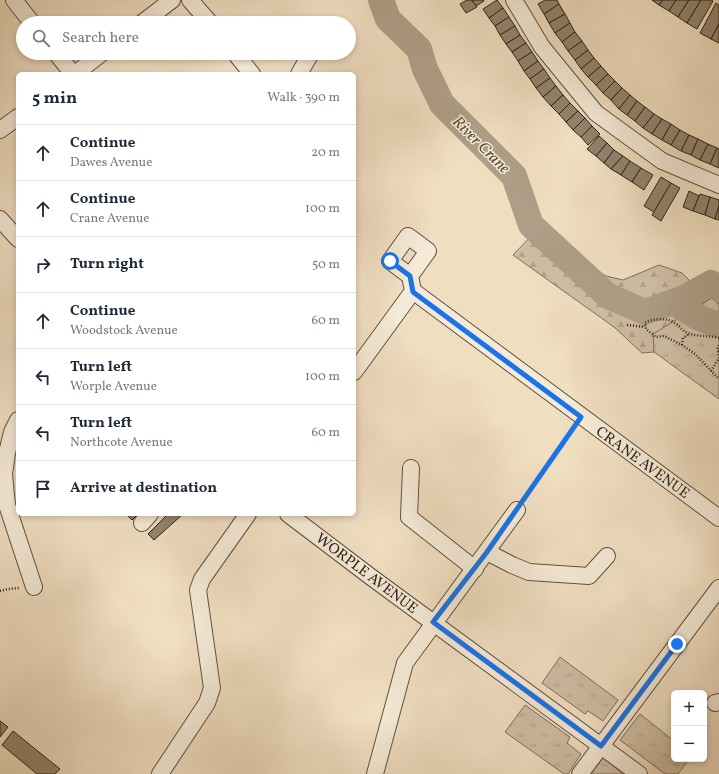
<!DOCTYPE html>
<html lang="en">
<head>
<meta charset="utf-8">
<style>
	body { margin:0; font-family:Vollkorn,serif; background:#f2f2f3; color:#1f2937 }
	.controls { position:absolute; right:12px; bottom:12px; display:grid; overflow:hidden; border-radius:6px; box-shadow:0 2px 6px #0003 }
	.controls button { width:36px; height:36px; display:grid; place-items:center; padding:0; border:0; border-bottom:1px solid #e0e1e3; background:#fff; color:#1f2937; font:20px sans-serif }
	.stop { position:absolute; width:12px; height:12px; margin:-9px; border:3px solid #1a73e8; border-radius:50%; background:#fff }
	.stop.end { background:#1a73e8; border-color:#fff; box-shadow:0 1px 4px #0008 }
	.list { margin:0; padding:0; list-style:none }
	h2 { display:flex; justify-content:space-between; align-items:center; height:52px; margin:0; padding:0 16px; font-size:17px }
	h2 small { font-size:13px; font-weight:400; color:#747a83 }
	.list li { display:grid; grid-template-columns:26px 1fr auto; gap:12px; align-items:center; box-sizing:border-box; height:56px; padding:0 16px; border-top:1px solid #e0e1e3 }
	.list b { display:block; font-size:15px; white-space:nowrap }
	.list p { margin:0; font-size:13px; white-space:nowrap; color:#747a83 }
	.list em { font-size:13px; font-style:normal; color:#747a83 }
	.icon { flex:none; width:22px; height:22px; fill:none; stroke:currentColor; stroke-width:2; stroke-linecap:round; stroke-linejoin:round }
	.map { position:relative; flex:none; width:719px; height:774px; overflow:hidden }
	.search { position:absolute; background:#fff; box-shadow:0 2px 6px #0003; left:16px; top:16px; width:340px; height:44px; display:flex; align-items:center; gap:10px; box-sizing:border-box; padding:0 14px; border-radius:22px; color:#747a83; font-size:15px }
	.panel { position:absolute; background:#fff; box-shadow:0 2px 6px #0003; left:16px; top:72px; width:340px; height:444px; border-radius:6px }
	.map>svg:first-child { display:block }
</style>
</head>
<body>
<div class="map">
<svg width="719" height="774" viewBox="0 0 719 774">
	<defs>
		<pattern id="grass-tufts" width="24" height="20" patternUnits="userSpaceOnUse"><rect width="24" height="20" fill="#cfbea4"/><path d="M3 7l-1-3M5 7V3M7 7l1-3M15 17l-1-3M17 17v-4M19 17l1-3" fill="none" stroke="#b2a38c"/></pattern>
		<pattern id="forest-firs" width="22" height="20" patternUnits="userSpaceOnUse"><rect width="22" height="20" fill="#cfbea4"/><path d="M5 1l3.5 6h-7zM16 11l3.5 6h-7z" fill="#b2a38c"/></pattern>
	</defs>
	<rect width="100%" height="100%" fill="#f0dec1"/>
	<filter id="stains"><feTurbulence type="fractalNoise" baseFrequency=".005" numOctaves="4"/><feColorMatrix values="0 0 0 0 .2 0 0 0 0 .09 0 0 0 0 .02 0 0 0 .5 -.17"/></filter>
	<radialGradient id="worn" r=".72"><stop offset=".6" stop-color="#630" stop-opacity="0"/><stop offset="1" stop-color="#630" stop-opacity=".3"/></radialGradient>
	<!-- grass -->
	<g fill="url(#grass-tufts)" stroke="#7e705c">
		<path d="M712,298L719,304V399L654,352L652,334Z"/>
		<path d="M560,657L618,700L603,721L588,711L585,714L542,683Z"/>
		<path d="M525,705L570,737L567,743L581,754L568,774H564L505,732Z"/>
		<path d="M640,714L674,741V759H689L678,774H665L620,740Z"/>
		<path d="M603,758L623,774H591Z"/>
	</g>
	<!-- forest -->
	<path fill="url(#forest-firs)" stroke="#7e705c" d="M534,233L606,276L623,280L659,265L682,273L697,288L719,287V304L711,298L653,334L654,352L642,353L614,327L513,255Z"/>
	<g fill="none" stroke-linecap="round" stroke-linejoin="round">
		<!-- river -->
		<g stroke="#ae9e87" stroke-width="26">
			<path d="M381,0L388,19L419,49L425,69L442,104L514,176L531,225L608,296L645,312L684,298L711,283L719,288"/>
			<path d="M673,302L697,317L719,325"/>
		</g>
	</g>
	<!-- building -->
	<g fill="#92846e" stroke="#2d2215">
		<path d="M467,0H472L477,7L466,13L460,4Z"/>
		<path d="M472,0H483L484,1L476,6Z"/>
		<path d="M497,0L503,8L489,18L483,9Z"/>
		<path d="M545,0H557L559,4L544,14L538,4Z"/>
		<path d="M652,0H663L659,5Z"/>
		<path d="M663,0H676L669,11L659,5Z"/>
		<path d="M676,0H689L678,17L669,11Z"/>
		<path d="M689,0H701L687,23L678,17Z"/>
		<path d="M701,0H711L713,1L697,29L687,23Z"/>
		<path d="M716,3L719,5V24L711,39L700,33Z"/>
		<path d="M559,4L565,14L549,23L544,14Z"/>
		<path d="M503,8L509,17L495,26L489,18Z"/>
		<path d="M565,14L570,23L555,33L549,23Z"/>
		<path d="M509,17L515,26L500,35L495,26Z"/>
		<path d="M570,23L575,32L562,42L555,33Z"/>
		<path d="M719,24V43L711,39Z"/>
		<path d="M515,26L520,35L506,44L500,35Z"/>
		<path d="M575,32L582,41L568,51L562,42Z"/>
		<path d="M520,35L526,43L512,52L506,44Z"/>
		<path d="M582,41L588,50L575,60L568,51Z"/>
		<path d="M526,43L532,52L518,61L512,52Z"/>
		<path d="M588,50L594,58L581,69L575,60Z"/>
		<path d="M532,52L538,61L524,71L518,61Z"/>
		<path d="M594,58L601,66L588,77L581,69Z"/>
		<path d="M538,61L544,69L530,79L524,71Z"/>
		<path d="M601,66L608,74L596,85L588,77Z"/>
		<path d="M544,69L550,78L536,88L530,79Z"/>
		<path d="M608,74L615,81L603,93L596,85Z"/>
		<path d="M550,78L556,86L543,97L536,88Z"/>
		<path d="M615,81L622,88L611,100L603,93Z"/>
		<path d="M556,86L563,95L551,106L543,97Z"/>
		<path d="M622,88L630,95L619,109L611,100Z"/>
		<path d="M563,95L570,103L559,114L551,106Z"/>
		<path d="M630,95L637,101L627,115L619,109Z"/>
		<path d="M637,101L645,107L635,121L627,115Z"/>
		<path d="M570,103L578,111L566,122L559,114Z"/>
		<path d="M645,107L654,114L643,128L635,121Z"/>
		<path d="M578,111L585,118L573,130L566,122Z"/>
		<path d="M654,114L662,119L652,134L643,128Z"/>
		<path d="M585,118L592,126L581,137L573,130Z"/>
		<path d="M662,119L671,124L662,140L652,134Z"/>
		<path d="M671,124L680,130L671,145L662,140Z"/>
		<path d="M592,126L600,134L588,145L581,137Z"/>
		<path d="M680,130L689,135L681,151L671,145Z"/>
		<path d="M689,135L698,139L691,155L681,151Z"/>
		<path d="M599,136L607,143L596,156L587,149Z"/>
		<path d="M698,139L708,144L700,160L691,155Z"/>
		<path d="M607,143L614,150L604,163L596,156Z"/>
		<path d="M708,144L717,148L710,164L700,160Z"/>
		<path d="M717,148L719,149V168L710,164Z"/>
		<path d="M614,150L623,156L611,169L604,163Z"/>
		<path d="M623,156L630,161L621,175L611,169Z"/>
		<path d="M630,161L641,168L632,182L621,175Z"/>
		<path d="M641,168L653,175L644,190L632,182Z"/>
		<path d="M661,177L671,183L654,212L644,206Z"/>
		<path d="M671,183L680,188L661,221L652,215Z"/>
		<path d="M689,191L699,196L693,211L683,207Z"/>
		<path d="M700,194L710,197L705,215L693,211Z"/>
		<path d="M710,197L719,200V206L715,219L705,215Z"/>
		<path d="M719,206V220L715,219Z"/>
		<path d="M126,514H138L132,520Z"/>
		<path d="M168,514H183L154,540L148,534Z"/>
		<path d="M0,721L8,727L0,737Z"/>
		<path d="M13,731L60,769L55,774H37L2,745Z"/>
	</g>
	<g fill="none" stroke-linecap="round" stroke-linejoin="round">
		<!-- minor casing -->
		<g stroke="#5e5140" stroke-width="18">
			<g id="minor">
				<path d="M14,0L32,23"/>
				<path d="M190,0L210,23"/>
				<path d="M514,0L542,47L596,113L662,161L719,185"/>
				<path d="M142,23L172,0"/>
				<path d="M56,53L73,74"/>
				<path d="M235,53L252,74"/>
				<path d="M75,74L102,53"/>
				<path d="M299,74L311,53"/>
				<path d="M0,130L18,117"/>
				<path d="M0,219L18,239"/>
				<path d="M413,291L719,518"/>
				<path d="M354,372L413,291L410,276L390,261L408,236L428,251L410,276"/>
				<path d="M18,420L12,432L7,453L4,474L7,505L34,587"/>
				<path d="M411,468L409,517L475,569"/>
				<path d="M288,514L371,577L639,774"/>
				<path d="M142,523L150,514"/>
				<path d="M487,552L512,565L529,572L589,576L607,556"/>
				<path d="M715,703L719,702"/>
				<path d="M160,774L207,703L212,688L198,590L202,579L248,514"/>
				<path d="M375,774L405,663L517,510"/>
				<path d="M580,774L719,588"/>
			</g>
		</g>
		<!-- path -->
		<g stroke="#2d2215" stroke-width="2.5" stroke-dasharray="1 2" stroke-linecap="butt">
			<path d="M627,325L645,327"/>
			<path d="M719,338C709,335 697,337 688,333C682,331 680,326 675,323C669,318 652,318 645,323L646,329L656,337L664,336L682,345L695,354L719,379"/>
			<path d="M682,345L683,338L689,334"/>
			<path d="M719,351L717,349L719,345"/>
			<path d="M711,371L719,358L718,351"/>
			<path d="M525,499L574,427"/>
			<path d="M0,591L8,589L19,588"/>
		</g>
		<!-- minor -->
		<use href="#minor" stroke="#f5ead7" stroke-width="16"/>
	</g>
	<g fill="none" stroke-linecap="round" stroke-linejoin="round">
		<!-- route -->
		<path stroke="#1a73e8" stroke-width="5" d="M390,261L410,276L413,292L581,417L487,552L433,622L601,746L677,644"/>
	</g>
	<g text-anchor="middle" stroke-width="3" stroke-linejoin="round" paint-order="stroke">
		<!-- street labels -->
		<g font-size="15" fill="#2d2215" stroke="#f5ead7">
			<text transform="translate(643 462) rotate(36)" y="5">CRANE AVENUE</text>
			<text transform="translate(367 573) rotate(37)" y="5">WORPLE AVENUE</text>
		</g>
		<!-- water labels -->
		<g font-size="16" font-style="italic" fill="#5a4d3d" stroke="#f5ead7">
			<text transform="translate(482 144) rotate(45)" y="6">River Crane</text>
		</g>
	</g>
	<rect width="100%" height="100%" filter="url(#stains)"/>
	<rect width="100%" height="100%" fill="url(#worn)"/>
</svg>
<div class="controls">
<button>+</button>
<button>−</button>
</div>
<div class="stop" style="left:390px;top:261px"></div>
<div class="stop end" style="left:677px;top:644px"></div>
<div class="search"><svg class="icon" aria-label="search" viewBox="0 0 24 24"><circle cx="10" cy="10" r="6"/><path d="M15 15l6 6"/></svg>Search here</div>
<section class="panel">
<h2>5 min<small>Walk · 390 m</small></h2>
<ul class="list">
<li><svg class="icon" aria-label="ahead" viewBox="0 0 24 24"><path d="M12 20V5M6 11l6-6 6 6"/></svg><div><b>Continue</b><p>Dawes Avenue</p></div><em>20 m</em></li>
<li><svg class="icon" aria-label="ahead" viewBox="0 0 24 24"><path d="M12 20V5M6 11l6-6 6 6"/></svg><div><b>Continue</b><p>Crane Avenue</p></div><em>100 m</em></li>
<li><svg class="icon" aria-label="right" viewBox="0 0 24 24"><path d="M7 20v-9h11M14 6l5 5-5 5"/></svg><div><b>Turn right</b></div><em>50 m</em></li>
<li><svg class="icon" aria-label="ahead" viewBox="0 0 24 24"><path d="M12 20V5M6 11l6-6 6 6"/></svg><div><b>Continue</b><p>Woodstock Avenue</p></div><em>60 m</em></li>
<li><svg class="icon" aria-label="left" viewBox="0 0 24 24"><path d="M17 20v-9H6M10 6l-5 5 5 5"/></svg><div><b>Turn left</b><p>Worple Avenue</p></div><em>100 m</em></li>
<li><svg class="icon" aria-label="left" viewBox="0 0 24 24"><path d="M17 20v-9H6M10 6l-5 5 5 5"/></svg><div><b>Turn left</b><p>Northcote Avenue</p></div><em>60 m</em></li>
<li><svg class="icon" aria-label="arrive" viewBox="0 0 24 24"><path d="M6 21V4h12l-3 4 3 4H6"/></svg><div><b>Arrive at destination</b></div></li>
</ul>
</section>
</div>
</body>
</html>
